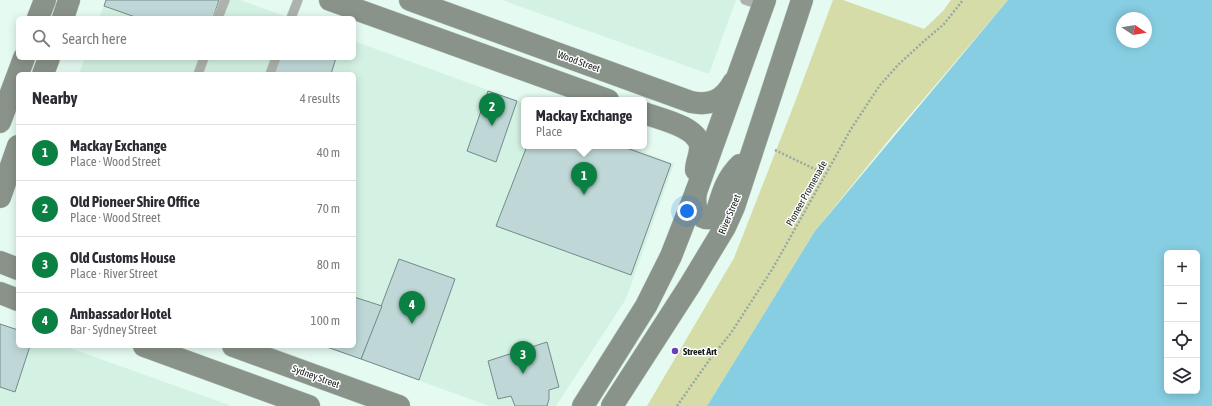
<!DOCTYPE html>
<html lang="en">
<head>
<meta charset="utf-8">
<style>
	body { margin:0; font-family:"Asap Condensed",sans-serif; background:#f2f2f3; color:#2b2b33 }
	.controls { position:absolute; right:12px; bottom:12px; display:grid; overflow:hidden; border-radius:6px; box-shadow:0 2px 10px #0003 }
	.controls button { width:36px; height:36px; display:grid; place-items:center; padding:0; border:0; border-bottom:1px solid #e1e1e2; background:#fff; color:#2b2b33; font:20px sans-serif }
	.compass { position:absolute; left:1116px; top:12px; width:36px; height:36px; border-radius:50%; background:#fff; box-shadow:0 2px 10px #0003; rotate:102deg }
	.you { position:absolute; left:687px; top:211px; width:14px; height:14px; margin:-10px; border:3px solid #fff; border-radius:50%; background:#1a73e8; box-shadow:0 0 0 6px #1a73e833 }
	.badge { display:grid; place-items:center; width:26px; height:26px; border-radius:50%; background:#0b8043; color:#fff; font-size:13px; font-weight:700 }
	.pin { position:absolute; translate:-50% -33px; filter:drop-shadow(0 1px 2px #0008) }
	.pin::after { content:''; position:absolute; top:21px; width:14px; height:12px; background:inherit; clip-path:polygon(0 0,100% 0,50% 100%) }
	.popup { position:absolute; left:521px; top:97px; width:126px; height:52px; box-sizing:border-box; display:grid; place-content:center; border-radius:6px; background:#fff; filter:drop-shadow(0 1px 3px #0005); font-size:13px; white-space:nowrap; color:#7c7c81 }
	.popup b { font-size:15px; color:#2b2b33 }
	.popup::after { content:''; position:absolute; left:50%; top:100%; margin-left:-8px; border:8px solid transparent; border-top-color:#fff }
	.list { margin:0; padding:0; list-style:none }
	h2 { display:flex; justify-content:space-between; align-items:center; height:52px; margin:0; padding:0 16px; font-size:17px }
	h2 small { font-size:13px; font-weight:400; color:#7c7c81 }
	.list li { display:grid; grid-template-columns:26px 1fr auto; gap:12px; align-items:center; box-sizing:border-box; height:56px; padding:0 16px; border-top:1px solid #e1e1e2 }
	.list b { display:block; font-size:15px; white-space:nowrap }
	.list p { margin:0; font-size:13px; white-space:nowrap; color:#7c7c81 }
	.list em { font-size:13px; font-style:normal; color:#7c7c81 }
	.icon { flex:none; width:22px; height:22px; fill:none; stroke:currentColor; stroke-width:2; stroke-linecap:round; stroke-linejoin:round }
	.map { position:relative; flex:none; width:1212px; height:406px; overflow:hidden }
	.search { position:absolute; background:#fff; box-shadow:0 2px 10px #0003; left:16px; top:16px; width:340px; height:44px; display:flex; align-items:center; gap:10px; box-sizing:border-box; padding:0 14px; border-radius:6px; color:#7c7c81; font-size:15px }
	.panel { position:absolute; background:#fff; box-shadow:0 2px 10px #0003; left:16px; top:72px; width:340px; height:276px; border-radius:6px }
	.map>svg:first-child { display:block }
</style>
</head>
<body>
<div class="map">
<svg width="1212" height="406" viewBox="0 0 1212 406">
	<rect width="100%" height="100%" fill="#e5fbf1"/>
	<!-- built -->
	<g fill="#d4f2e4">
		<path d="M106,0H240L290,18H99Z"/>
		<path d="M502,0H736L709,74Z"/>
		<path d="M354,41L524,103V146H629L674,164L626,299L556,406H489L324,346H354V74H79L85,58H354Z"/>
		<path d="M0,324L18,330V346H64L232,406H0Z"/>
	</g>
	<!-- green -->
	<path fill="#d5dca8" d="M833,0H843L924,29L943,11L951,0H1008L892,136L815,231L707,406H647L734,258L795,102Z"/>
	<!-- water -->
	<path fill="#87cee2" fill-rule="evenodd" d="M1008,0H1212V406H707L815,231ZM1122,18H1146V42H1122ZM1167,253H1197V391H1167Z"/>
	<!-- building -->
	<g fill="#bfd8d7" stroke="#738a89">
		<path d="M106,0H219L213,18H138L104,6Z"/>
		<path d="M279,58H336L331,74H273Z"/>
		<path d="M488,91L517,101L496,162L467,151Z"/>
		<path d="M527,146H621L671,164L631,275L496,226Z"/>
		<path d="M399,259L455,279L419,380L361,359Z"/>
		<path d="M354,297L382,306L361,359L324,346H354Z"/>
		<path d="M0,324L18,330V346H30L15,392L0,387Z"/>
		<path d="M547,342L559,387L549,390V399L547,406H515L511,396L498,399L488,361Z"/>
	</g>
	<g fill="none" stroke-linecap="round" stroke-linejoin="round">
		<!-- lane casing -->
		<g stroke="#c4d7ce" stroke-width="10">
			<g id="lane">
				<path d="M745,0L763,6"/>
				<path d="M218,18L225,0"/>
				<path d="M291,18L298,0"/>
				<path d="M198,74L204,58"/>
				<path d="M270,74L276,58"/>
			</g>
		</g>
		<!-- secondary casing -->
		<g stroke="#c4d7ce" stroke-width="23">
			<g id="secondary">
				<path d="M330,0L608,100"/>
				<path d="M410,0L691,102C711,106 723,100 733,83"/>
				<path d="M38,18L45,0"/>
				<path d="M63,18L69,0"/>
				<path d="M43,74L49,58"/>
				<path d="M644,113C660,119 696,126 700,145C701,154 696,162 696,170"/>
				<path d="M0,122L24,58"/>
				<path d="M696,192C694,204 696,221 712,218L716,214C722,195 725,180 740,165"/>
				<path d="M0,197L18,146"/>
				<path d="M0,262L18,269"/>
				<path d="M0,293L18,300"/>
				<path d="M144,346L309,406"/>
				<path d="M233,346L399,406"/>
				<path d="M583,406L646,306L671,256L696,192L765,0"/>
				<path d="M612,406L690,285L725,227L734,207L802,0"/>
			</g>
		</g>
		<!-- path -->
		<g stroke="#98a9a1" stroke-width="2.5" stroke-dasharray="2 2" stroke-linecap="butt">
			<path d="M775,150L825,174"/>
			<path d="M677,406L710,359L731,333L773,268L851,129L880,85L899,64L923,42L944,24L963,0"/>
		</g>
		<!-- lane -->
		<use href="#lane" stroke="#adb3ac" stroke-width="9"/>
		<!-- secondary -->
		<use href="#secondary" stroke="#8a9389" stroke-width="22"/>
	</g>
	<!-- markers -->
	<circle fill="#6a3eb6" stroke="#fff" stroke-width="1.5" cx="675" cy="351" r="4"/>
	<g text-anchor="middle" stroke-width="3" stroke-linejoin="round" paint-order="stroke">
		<!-- street labels -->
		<g font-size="10" fill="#141b18" stroke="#fff">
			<text transform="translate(579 61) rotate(20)" y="4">Wood Street</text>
			<text transform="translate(806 193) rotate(-61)" y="4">Pioneer Promenade</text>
			<text transform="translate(729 214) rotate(-67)" y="4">River Street</text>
			<text transform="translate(316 376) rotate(20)" y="4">Sydney Street</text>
		</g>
		<!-- poi labels -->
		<g font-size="10" font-weight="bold" fill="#141b18" stroke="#fff" text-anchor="start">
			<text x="683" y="355">Street Art</text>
		</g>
	</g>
</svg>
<div class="controls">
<button>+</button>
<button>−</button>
<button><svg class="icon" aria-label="locate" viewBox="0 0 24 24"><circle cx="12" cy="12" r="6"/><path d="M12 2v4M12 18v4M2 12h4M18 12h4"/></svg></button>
<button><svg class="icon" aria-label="layers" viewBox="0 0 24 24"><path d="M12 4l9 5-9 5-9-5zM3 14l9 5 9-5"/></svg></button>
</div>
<svg class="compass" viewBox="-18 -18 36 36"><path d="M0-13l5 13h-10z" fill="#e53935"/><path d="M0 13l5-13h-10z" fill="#7c7c81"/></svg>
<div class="you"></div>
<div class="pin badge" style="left:584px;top:195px">1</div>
<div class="popup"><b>Mackay Exchange</b>Place</div>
<div class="pin badge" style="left:492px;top:126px">2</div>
<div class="pin badge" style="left:523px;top:374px">3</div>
<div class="pin badge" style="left:412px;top:324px">4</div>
<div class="search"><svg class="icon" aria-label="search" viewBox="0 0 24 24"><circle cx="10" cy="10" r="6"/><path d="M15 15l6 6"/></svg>Search here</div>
<section class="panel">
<h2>Nearby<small>4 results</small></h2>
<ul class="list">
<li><span class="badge">1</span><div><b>Mackay Exchange</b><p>Place · Wood Street</p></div><em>40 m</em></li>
<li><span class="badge">2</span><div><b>Old Pioneer Shire Office</b><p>Place · Wood Street</p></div><em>70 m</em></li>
<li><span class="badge">3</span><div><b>Old Customs House</b><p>Place · River Street</p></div><em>80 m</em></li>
<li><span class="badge">4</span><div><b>Ambassador Hotel</b><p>Bar · Sydney Street</p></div><em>100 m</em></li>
</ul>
</section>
</div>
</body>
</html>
